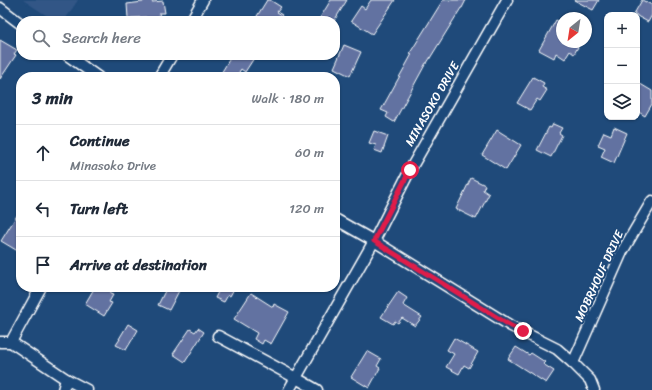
<!DOCTYPE html>
<html lang="en">
<head>
<meta charset="utf-8">
<style>
	body { margin:0; font-family:Sriracha,sans-serif; background:#f6f6f7; color:#1f2937 }
	.controls { position:absolute; right:12px; top:12px; display:grid; overflow:hidden; border-radius:8px; box-shadow:0 1px 3px #0004 }
	.controls button { width:36px; height:36px; display:grid; place-items:center; padding:0; border:0; border-bottom:1px solid #e0e1e3; background:#fff; color:#1f2937; font:20px sans-serif }
	.compass { position:absolute; left:556px; top:12px; width:36px; height:36px; border-radius:50%; background:#fff; box-shadow:0 1px 3px #0004; rotate:210deg }
	.stop { position:absolute; width:12px; height:12px; margin:-9px; border:3px solid #e11d48; border-radius:50%; background:#fff }
	.stop.end { background:#e11d48; border-color:#fff; box-shadow:0 1px 4px #0008 }
	.list { margin:0; padding:0; list-style:none }
	h2 { display:flex; justify-content:space-between; align-items:center; height:52px; margin:0; padding:0 16px; font-size:17px }
	h2 small { font-size:13px; font-weight:400; color:#747a83 }
	.list li { display:grid; grid-template-columns:26px 1fr auto; gap:12px; align-items:center; box-sizing:border-box; height:56px; padding:0 16px; border-top:1px solid #e0e1e3 }
	.list b { display:block; font-size:15px; white-space:nowrap }
	.list p { margin:0; font-size:13px; white-space:nowrap; color:#747a83 }
	.list em { font-size:13px; font-style:normal; color:#747a83 }
	.icon { flex:none; width:22px; height:22px; fill:none; stroke:currentColor; stroke-width:2; stroke-linecap:round; stroke-linejoin:round }
	.map { position:relative; flex:none; width:652px; height:390px; overflow:hidden }
	.search { position:absolute; background:#fff; box-shadow:0 1px 3px #0004; left:16px; top:16px; width:324px; height:44px; display:flex; align-items:center; gap:10px; box-sizing:border-box; padding:0 14px; border-radius:16px; color:#747a83; font-size:15px }
	.panel { position:absolute; background:#fff; box-shadow:0 1px 3px #0004; left:16px; top:72px; width:324px; height:220px; border-radius:16px }
	.map>svg:first-child { display:block }
</style>
</head>
<body>
<div class="map">
<svg width="652" height="390" viewBox="0 0 652 390">
	<rect width="100%" height="100%" fill="#1f4a7a"/>
	<filter id="ink" filterUnits="userSpaceOnUse"><feTurbulence type="fractalNoise" baseFrequency=".025" numOctaves="2"/><feDisplacementMap in="SourceGraphic" scale="8" xChannelSelector="R" yChannelSelector="G"/><feConvolveMatrix kernelMatrix="1 2 1 2 8 2 1 2 1" color-interpolation-filters="sRGB"/></filter>
	<g filter="url(#ink)">
		<!-- built -->
		<path fill="#335686" d="M23,0H78L64,21H55Z"/>
		<!-- building -->
		<g fill="#6272a1" stroke="#fff">
			<path d="M143,0H152V2L163,1L165,13H159L160,18L146,19V17L128,18L127,4L143,2Z"/>
			<path d="M267,0H270L281,7L277,12L282,15L278,21H254Z"/>
			<path d="M331,0H347L334,21H318Z"/>
			<path d="M371,0H395L372,34L351,21L361,6L365,9Z"/>
			<path d="M443,0H466L462,8H461L427,63H426L394,122L386,117L388,113L381,110L412,54L410,53Z"/>
			<path d="M574,0H599L593,10Z"/>
			<path d="M642,0L652,5V15L648,22L637,16V15L634,14Z"/>
			<path d="M556,20L562,23V42H570L578,47L574,54L570,51L565,59L556,53L554,58L539,50Z"/>
			<path d="M0,40L17,50L14,54L16,55L0,79Z"/>
			<path d="M344,45L361,52L350,76L334,68Z"/>
			<path d="M232,55H248L254,58L245,72L241,69L236,77H224L220,75Z"/>
			<path d="M533,77L544,83L542,87L547,90L540,101L537,99L530,110L517,103Z"/>
			<path d="M637,82L652,91V104L645,116L637,111Z"/>
			<path d="M553,124L562,128L559,133L562,135L551,157L537,150L549,127L551,128Z"/>
			<path d="M614,127L627,133L614,163L601,157L605,148L598,145L604,132L611,135Z"/>
			<path d="M497,130L521,145L506,170L482,155Z"/>
			<path d="M374,131L388,136L382,153L374,150L376,145L369,143Z"/>
			<path d="M471,178L485,185L483,190L489,194L476,219L456,209Z"/>
			<path d="M21,209V253L1,241Z"/>
			<path d="M95,287H114L110,294L113,295L109,302L112,303L104,316L85,304Z"/>
			<path d="M167,287H181L169,310L158,305Z"/>
			<path d="M212,287H235L230,296L228,295L224,302L215,298L219,290Z"/>
			<path d="M398,292L407,298L403,305L422,317L415,326L402,318L398,323L395,321L393,324L381,317Z"/>
			<path d="M251,293L273,307L274,304L289,312L271,344L264,340L262,344L254,339L257,333L234,319Z"/>
			<path d="M128,324L138,330L126,350L116,345L120,339H119Z"/>
			<path d="M198,328L204,332L185,362L173,354L190,329L195,332Z"/>
			<path d="M454,338L478,352L469,368L464,365L459,374L446,367L454,354L447,350Z"/>
			<path d="M516,347L529,355L531,353L545,362L543,364L554,371L546,383L508,359Z"/>
			<path d="M367,351L381,359L377,366L380,368L369,388L351,377Z"/>
		</g>
		<g fill="none" stroke-linecap="round" stroke-linejoin="round">
			<!-- street casing -->
			<g stroke="#fff" stroke-width="13">
				<g id="street">
					<path d="M0,8L21,24"/>
					<path d="M191,21L203,0"/>
					<path d="M67,55L98,77"/>
					<path d="M159,77L172,55"/>
					<path d="M335,219L374,241L511,326L557,349L573,363L590,380L594,390"/>
					<path d="M218,336L296,378L317,390"/>
					<path d="M0,342H11L41,287"/>
					<path d="M11,342L66,379L87,390"/>
					<path d="M573,363L622,252L652,201"/>
					<path d="M63,390L66,379"/>
					<path d="M289,390L374,241L410,170L507,0"/>
				</g>
			</g>
			<!-- street -->
			<use href="#street" stroke="#1f4a7a" stroke-width="10"/>
		</g>
	</g>
	<g fill="none" stroke-linecap="round" stroke-linejoin="round" filter="url(#ink)">
		<!-- route -->
		<path stroke="#e11d48" stroke-width="5" d="M410,170L374,241L511,326L523,331"/>
	</g>
	<g text-anchor="middle" stroke-width="4" stroke-linejoin="round" paint-order="stroke">
		<!-- street labels -->
		<g font-size="12" fill="#fff" stroke="#1f4a7a">
			<text transform="translate(432 104) rotate(-60)" y="4">MINASOKO DRIVE</text>
			<text transform="translate(599 276) rotate(-65)" y="4">MOBRHOUF DRIVE</text>
		</g>
	</g>
</svg>
<div class="controls">
<button>+</button>
<button>−</button>
<button><svg class="icon" aria-label="layers" viewBox="0 0 24 24"><path d="M12 4l9 5-9 5-9-5zM3 14l9 5 9-5"/></svg></button>
</div>
<svg class="compass" viewBox="-18 -18 36 36"><path d="M0-13l5 13h-10z" fill="#e53935"/><path d="M0 13l5-13h-10z" fill="#747a83"/></svg>
<div class="stop" style="left:410px;top:170px"></div>
<div class="stop end" style="left:523px;top:331px"></div>
<div class="search"><svg class="icon" aria-label="search" viewBox="0 0 24 24"><circle cx="10" cy="10" r="6"/><path d="M15 15l6 6"/></svg>Search here</div>
<section class="panel">
<h2>3 min<small>Walk · 180 m</small></h2>
<ul class="list">
<li><svg class="icon" aria-label="ahead" viewBox="0 0 24 24"><path d="M12 20V5M6 11l6-6 6 6"/></svg><div><b>Continue</b><p>Minasoko Drive</p></div><em>60 m</em></li>
<li><svg class="icon" aria-label="left" viewBox="0 0 24 24"><path d="M17 20v-9H6M10 6l-5 5 5 5"/></svg><div><b>Turn left</b></div><em>120 m</em></li>
<li><svg class="icon" aria-label="arrive" viewBox="0 0 24 24"><path d="M6 21V4h12l-3 4 3 4H6"/></svg><div><b>Arrive at destination</b></div></li>
</ul>
</section>
</div>
</body>
</html>
